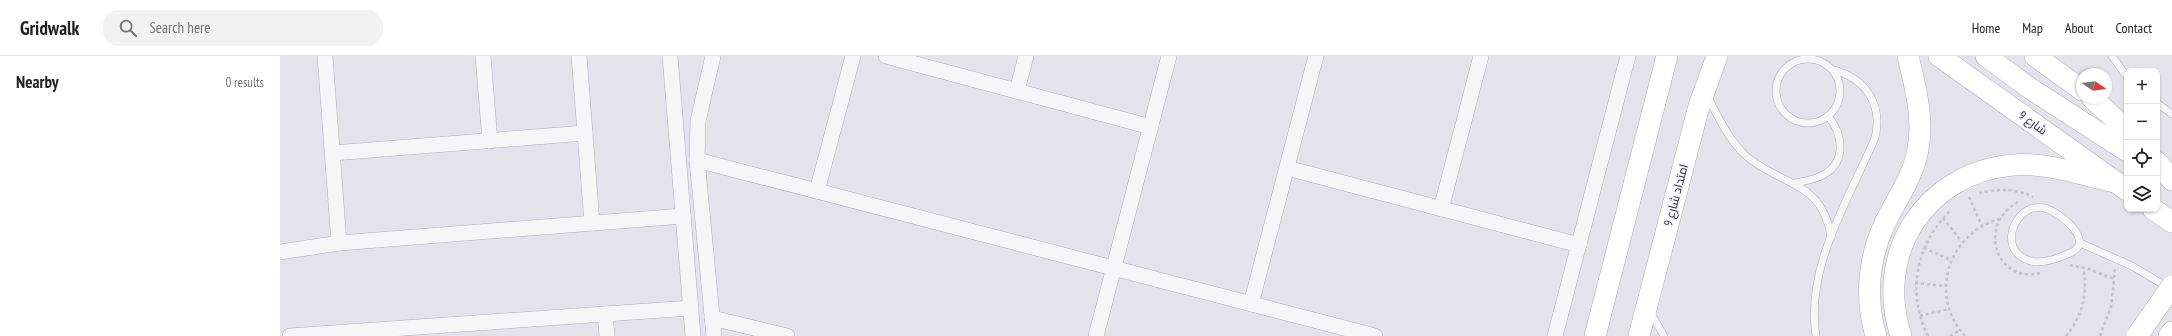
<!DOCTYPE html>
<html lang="en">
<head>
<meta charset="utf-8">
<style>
	body { margin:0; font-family:"PT Sans Narrow",Cairo,sans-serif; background:#f2f2f2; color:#202124 }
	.controls { position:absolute; right:12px; top:12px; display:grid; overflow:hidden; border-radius:8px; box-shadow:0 1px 3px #0004 }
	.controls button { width:36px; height:36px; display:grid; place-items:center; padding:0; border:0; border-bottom:1px solid #e0e0e0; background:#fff; color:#202124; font:20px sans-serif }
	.compass { position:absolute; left:1796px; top:12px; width:36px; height:36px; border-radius:50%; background:#fff; box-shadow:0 1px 3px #0004; rotate:103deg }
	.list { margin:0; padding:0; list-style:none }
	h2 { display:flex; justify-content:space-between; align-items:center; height:52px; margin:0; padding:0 16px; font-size:17px }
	h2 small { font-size:13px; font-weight:400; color:#757577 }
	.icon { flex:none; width:22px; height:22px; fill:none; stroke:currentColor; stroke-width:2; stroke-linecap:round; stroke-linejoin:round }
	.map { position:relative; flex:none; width:1892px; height:280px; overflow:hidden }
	header { display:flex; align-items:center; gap:24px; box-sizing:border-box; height:56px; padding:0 20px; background:#fff; border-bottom:1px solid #e0e0e0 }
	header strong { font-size:19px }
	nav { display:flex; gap:22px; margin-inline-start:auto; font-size:14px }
	.search { width:280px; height:36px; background:#f2f2f2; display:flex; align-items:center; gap:10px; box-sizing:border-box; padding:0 14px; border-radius:16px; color:#757577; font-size:15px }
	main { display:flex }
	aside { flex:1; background:#fff }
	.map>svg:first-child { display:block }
</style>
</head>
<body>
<header>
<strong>Gridwalk</strong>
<div class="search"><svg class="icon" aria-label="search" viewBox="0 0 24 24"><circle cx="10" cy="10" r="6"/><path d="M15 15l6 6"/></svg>Search here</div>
<nav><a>Home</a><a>Map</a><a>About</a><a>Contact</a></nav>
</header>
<main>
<aside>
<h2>Nearby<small>0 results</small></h2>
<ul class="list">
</ul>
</aside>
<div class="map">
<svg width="1892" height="280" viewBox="0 0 1892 280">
	<rect width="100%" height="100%" fill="#e3e4eb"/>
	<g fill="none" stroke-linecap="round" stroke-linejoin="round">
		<!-- lane casing -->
		<g stroke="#acadb8" stroke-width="8">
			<g id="lane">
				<path d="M1832,0L1847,21"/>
				<circle cx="1528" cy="35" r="32"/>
				<path d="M1427,40C1438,60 1448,83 1465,99C1501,131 1542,123 1551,181"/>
				<path d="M1877,47L1892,58"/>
				<path d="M1515,127C1524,125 1534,124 1543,119C1567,106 1563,78 1548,60"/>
				<path d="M1752,152C1756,152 1760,151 1764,152C1779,155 1817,186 1790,197C1779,202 1763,208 1751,205C1722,198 1728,162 1752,152Z"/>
				<path d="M1800,187L1852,210L1889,232"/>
				<path d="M1369,254L1384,280"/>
				<path d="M1536,280C1525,211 1569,143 1595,82C1603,49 1586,22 1553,14"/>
			</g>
		</g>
		<!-- street casing -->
		<g stroke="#acadb8" stroke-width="16">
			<g id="street">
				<path d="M45,0L59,187"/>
				<path d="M203,0L210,85"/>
				<path d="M299,0L312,167"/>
				<path d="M390,0L413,280"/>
				<path d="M433,0L418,65L417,104L434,280"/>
				<path d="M606,0L871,71"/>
				<path d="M737,35L746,0"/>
				<path d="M53,97L305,77"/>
				<path d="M417,104L1095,280"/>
				<path d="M1007,112L1299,189"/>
				<path d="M537,135L573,0"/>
				<path d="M1161,153L1201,0"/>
				<path d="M0,196L59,187L403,160"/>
				<path d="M971,248L1036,0"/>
				<path d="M325,258L327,280"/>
				<path d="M432,262L507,280"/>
				<path d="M10,280L411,252"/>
				<path d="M816,280L889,0"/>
				<path d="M1275,280L1348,0"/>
			</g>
		</g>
		<!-- secondary casing -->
		<g stroke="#acadb8" stroke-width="22">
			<g id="secondary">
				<path d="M1659,0L1847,134"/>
				<path d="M1706,0L1751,33L1847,95"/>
				<path d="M1755,0L1802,34"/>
				<path d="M1812,42L1847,74"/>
				<path d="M1877,106L1892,124"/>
				<path d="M1873,153L1892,166"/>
				<path d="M1315,280L1387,0"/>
				<path d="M1359,280L1419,50L1437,0"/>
				<path d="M1596,280C1585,243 1588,203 1605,167C1617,142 1633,122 1638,93C1644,61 1635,31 1628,0"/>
				<path d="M1621,280C1594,197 1645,117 1733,109C1766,106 1803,119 1835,126"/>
				<path d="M1889,280L1892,276"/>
			</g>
		</g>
		<!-- path -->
		<g stroke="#c1c1c9" stroke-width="2.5" stroke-dasharray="3 3" stroke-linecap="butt">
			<path d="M1699,137C1717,133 1736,132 1753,141"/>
			<path d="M1689,141L1702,170"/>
			<path d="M1738,146C1697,168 1715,228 1761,217"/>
			<path d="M1663,162L1682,186"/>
			<path d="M1644,192L1671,204"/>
			<path d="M1790,209L1809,213L1834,223"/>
			<path d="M1635,227L1665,230"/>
			<path d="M1640,260L1668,253"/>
			<path d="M1648,280C1626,236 1636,188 1671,154"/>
			<path d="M1670,280L1680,274"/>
			<path d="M1685,280C1648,240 1668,178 1719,163"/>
			<path d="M1786,280C1803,259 1808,237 1803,211"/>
			<path d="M1820,280L1831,251L1835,213"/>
		</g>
		<!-- lane -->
		<use href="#lane" stroke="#f6f6f9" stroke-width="7"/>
		<!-- street -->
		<use href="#street" stroke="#f6f6f9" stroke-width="15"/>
		<!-- secondary -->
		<use href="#secondary" stroke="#fff" stroke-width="21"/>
		<!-- secondary-bridge casing -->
		<g stroke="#acadb8" stroke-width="22" stroke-linecap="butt">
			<path id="secondary-bridge" d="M1857,280L1892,230"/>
		</g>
		<!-- secondary-bridge -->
		<use href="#secondary-bridge" stroke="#fff" stroke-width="21"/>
	</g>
	<g text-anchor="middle" stroke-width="3" stroke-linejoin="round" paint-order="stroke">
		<!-- street labels -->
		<g font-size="12" fill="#2c2c42" stroke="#f3f3f8">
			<text transform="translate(1753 67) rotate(36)" y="4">شارع 9</text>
			<text transform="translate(1396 139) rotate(-75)" y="4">امتداد شارع 9</text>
		</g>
	</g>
</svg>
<div class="controls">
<button>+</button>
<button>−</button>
<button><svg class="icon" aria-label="locate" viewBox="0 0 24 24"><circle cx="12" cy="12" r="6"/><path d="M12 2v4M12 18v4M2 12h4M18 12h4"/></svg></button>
<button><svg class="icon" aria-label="layers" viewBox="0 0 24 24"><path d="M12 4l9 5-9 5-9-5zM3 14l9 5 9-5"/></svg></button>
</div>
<svg class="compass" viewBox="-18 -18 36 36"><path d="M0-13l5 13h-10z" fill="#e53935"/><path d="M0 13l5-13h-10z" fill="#757577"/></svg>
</div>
</main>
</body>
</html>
